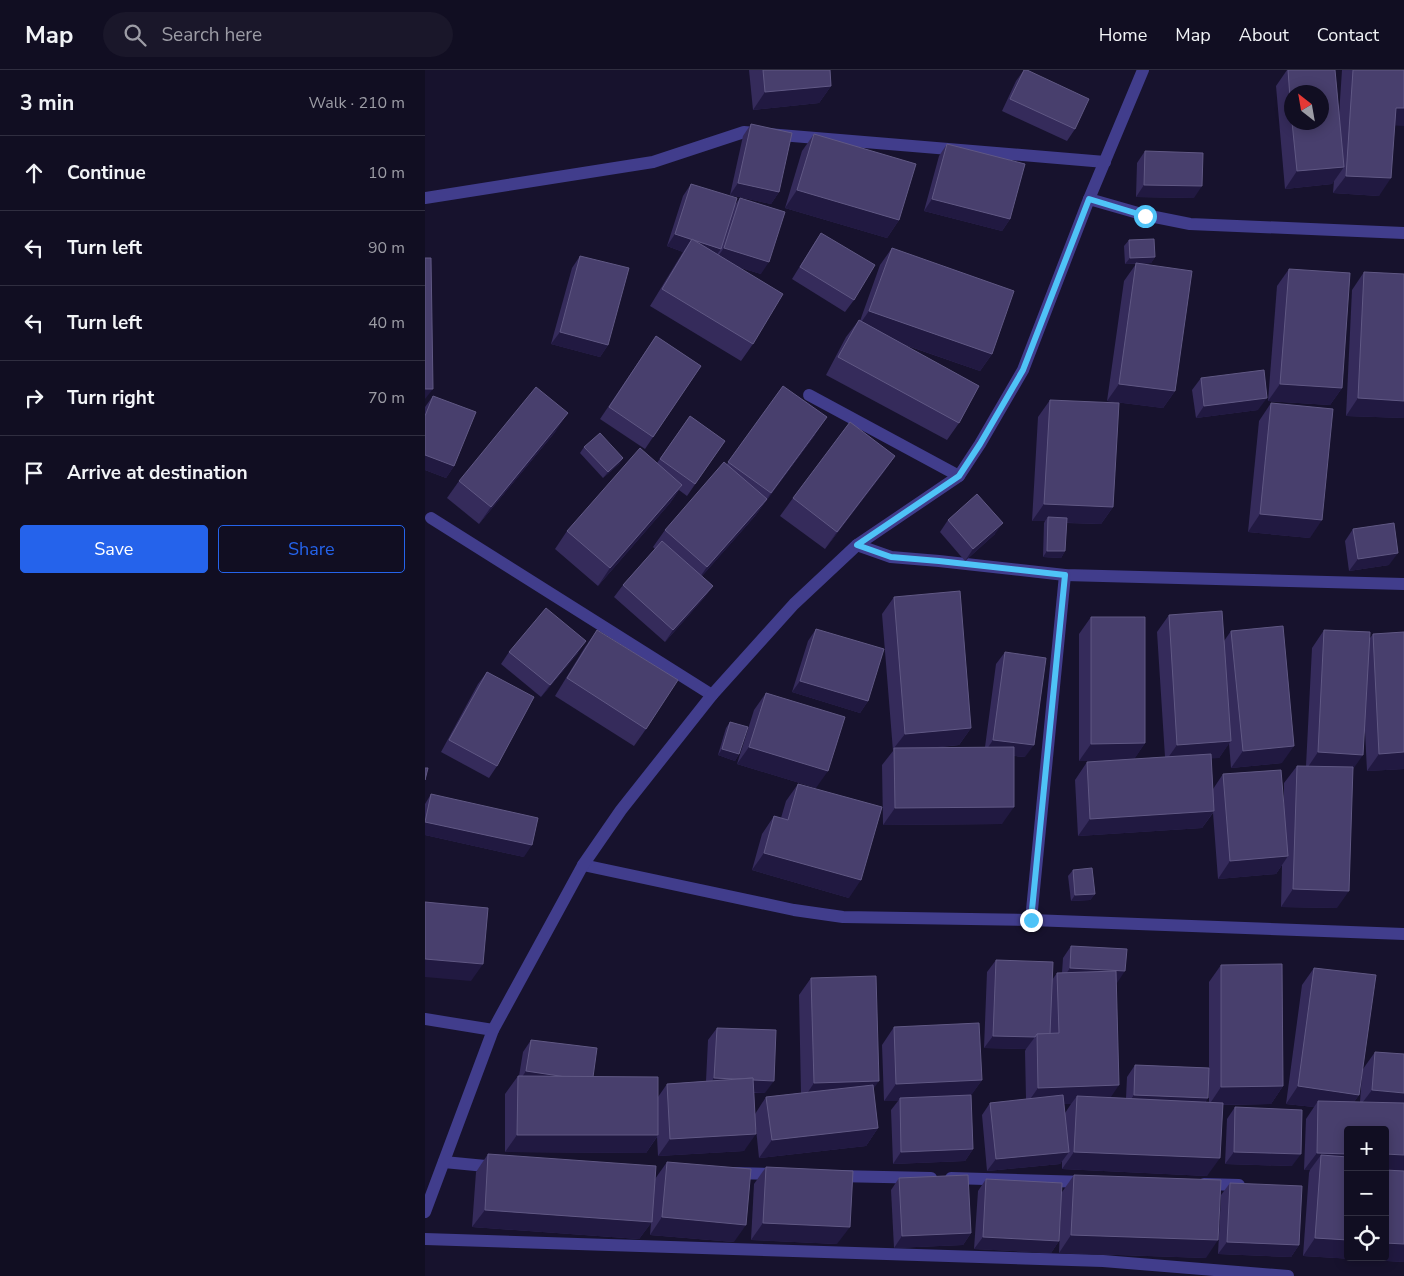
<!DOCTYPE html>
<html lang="en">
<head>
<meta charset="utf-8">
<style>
	body { margin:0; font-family:"Nunito Sans",sans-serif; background:#1a172a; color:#f1f3f6 }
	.controls { position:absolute; right:15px; bottom:15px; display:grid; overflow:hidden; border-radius:5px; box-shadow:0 2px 12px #0003 }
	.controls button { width:45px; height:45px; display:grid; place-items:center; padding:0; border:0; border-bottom:1px solid #302e40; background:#110e22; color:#f1f3f6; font:25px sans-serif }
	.compass { position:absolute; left:859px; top:15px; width:45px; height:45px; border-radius:50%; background:#110e22; box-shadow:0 2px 12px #0003; rotate:329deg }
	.stop { position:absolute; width:15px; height:15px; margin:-11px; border:4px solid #4fc3f7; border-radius:50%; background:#fff }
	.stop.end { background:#4fc3f7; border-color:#fff; box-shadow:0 1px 5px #0008 }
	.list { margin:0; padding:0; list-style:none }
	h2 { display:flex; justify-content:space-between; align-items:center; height:65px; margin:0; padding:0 20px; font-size:21px }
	h2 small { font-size:16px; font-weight:400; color:#9c9ca5 }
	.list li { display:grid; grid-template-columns:32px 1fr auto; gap:15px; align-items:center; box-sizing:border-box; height:75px; padding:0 20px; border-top:1px solid #302e40 }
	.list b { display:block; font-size:19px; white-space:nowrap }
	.list em { font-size:16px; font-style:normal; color:#9c9ca5 }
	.actions { display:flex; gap:10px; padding:15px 20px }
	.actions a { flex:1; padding:11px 0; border:1px solid #2563eb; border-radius:5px; text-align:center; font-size:18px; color:#2563eb }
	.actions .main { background:#2563eb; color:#fff }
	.icon { flex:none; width:28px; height:28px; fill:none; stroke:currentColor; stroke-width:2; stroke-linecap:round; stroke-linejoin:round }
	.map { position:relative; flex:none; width:979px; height:1206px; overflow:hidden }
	header { display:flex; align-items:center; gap:30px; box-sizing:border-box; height:70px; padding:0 25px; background:#110e22; border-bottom:1px solid #302e40 }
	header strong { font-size:24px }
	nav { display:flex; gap:28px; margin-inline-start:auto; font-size:18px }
	.search { width:350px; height:45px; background:#1a172a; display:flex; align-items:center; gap:12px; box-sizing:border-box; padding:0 18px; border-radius:28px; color:#9c9ca5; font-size:19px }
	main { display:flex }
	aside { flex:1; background:#110e22 }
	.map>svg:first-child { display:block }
</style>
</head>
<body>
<header>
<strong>Map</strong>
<div class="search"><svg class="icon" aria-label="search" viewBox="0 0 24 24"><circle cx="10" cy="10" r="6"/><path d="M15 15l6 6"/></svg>Search here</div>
<nav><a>Home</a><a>Map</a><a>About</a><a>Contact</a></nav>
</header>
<main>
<aside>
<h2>3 min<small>Walk · 210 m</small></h2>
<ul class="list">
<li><svg class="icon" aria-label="ahead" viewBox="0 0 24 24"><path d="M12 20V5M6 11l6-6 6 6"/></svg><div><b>Continue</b></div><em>10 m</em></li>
<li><svg class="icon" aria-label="left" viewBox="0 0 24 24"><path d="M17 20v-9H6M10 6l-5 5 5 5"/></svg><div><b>Turn left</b></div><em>90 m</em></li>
<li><svg class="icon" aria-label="left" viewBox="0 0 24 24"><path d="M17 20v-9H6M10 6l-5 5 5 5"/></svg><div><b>Turn left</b></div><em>40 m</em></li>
<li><svg class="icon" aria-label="right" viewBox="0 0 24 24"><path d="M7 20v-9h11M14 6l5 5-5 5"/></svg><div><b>Turn right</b></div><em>70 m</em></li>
<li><svg class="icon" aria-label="arrive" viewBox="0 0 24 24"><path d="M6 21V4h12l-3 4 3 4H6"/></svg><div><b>Arrive at destination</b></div></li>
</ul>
<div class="actions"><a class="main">Save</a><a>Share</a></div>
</aside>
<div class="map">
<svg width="979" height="1206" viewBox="0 0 979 1206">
	<rect width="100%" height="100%" fill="#17122d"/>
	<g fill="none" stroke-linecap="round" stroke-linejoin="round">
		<!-- street -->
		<g stroke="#413d8c" stroke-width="12">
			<path d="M0,128L228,92L319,62L680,92"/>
			<path d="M664,129L720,145L765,154L979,163"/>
			<path d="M384,325L534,406"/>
			<path d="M6,448L287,625"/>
			<path d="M432,475L466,487L514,491L640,505L979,514"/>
			<path d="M158,795L369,840L418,847L606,850L979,864"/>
			<path d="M606,850L640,505"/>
			<path d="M0,949L68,960"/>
			<path d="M19,1092L71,1097"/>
			<path d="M309,1103L351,1104"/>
			<path d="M411,1106L506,1108"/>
			<path d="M526,1108L661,1112"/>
			<path d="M779,1114L814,1115"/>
			<path d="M0,1142L68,960L158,795L196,740L287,625L369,534L432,475L534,406L555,374L598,300L664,129L718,0"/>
			<path d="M0,1169L678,1191L863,1206"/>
		</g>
	</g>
	<!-- wall -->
	<g fill="#352b5b" fill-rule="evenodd">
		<path d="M324,0H405L406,16L394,33L328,40Z"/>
		<path d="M599,0L650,59L642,71L577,41L591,11Z"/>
		<path d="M862,0H910L914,45L917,0H979L970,56L954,126L908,123L909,110L907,114L860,119L851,16ZM866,22L896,52H866Z"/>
		<path d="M326,54L354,122L346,134L305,125L318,66Z"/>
		<path d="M389,64L474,150L462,168L360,138L377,81Z"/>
		<path d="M522,74L585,149L577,161L499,141L514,86Z"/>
		<path d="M720,81L769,128L711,127L712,93Z"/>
		<path d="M266,114L309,136L315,128L336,204L313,197L328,274L316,291L225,236L258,182L242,176L258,126Z"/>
		<path d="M396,163L429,230L420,242L367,209L388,175Z"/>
		<path d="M704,170L730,187L726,193L712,194L750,321L738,338L682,331L699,211L711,194H700L699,176Z"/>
		<path d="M467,178L567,284L555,301L477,274L534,353L522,370L401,305L421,267L434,250L435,251L455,195Z"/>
		<path d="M155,186L183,275L175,287L126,274L147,198Z"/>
		<path d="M864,199L917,318L905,335L843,331L852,216Z"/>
		<path d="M939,202L979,348L921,346L927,220Z"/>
		<path d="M231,266L276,296L220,379L175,349Z"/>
		<path d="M776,308L833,340L771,348L767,320Z"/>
		<path d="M358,316L390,365L330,446L277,506L288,516L279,528L240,572L189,527L198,515L230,479L228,477L240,460L302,394Z"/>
		<path d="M8,326L29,396L21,408L0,400V337Z"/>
		<path d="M625,330L688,437L676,454L642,453L640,481L636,488L618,487L619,453L620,451H607L613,347Z"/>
		<path d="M846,333L885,468L823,462L834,351Z"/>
		<path d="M265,346L300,371L262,426L254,420L245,433L173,516L130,479L142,461L232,393Z"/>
		<path d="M131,361L54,454L22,428L34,411Z"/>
		<path d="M159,377L198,388L194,394L178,408L155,383Z"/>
		<path d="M470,386L458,403L400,479L355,446L368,428Z"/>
		<path d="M523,450L570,464L540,491L515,462Z"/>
		<path d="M928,459L964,495L924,501L920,471Z"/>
		<path d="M469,527L546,658L534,675L507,678L560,677L571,594L580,582L600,687L589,686L577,754L458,755L457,695L468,681L457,544Z"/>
		<path d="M744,545L799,571L806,561L857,693L806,698L804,673L794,688H786L788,719L798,704L859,736V713L872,696H881L887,578L899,560L945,568L948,564L979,699L942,701L940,661L928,700L912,838L856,837L857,795L851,804L793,809L788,743L777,758L653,766L650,710L662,692L686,691H654V564L666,547L720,673L709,689L740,687L732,562Z"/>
		<path d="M391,559L443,631L435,643L367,622L383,571Z"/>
		<path d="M172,560L221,659L209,676L130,626L160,577Z"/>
		<path d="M84,582L153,583L116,627L76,594Z"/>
		<path d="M62,602L72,696L64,708L16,682L53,614Z"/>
		<path d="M341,623L391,718L312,694L329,640Z"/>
		<path d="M305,652L314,684L310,691L293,685L301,658Z"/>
		<path d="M373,714L424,828L327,800L337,764L349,746L356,748L361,731Z"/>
		<path d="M6,724L99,787L0,765V734Z"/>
		<path d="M648,800L670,824L665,830L646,831L643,806Z"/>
		<path d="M646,876L692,913H691L686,1027L701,1028L702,1007L710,995L784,998V912L796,895L858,1016L846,1034L798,1035L782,1106L637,1099V1091L635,1094L562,1101L557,1045L565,1033L601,1029L600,981L601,979L559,978L562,902L571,890L627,910L632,903H637L638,888ZM784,1006V1032H781ZM638,1034H646L640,1043Z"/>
		<path d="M889,898L938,999L950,982L979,1192L878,1186L884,1103L885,1100H879L881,1049L889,1037L861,1034L877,915ZM937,1003L935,1032H929L934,1025Z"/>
		<path d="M386,908L448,1019L453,1058L441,1076L334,1088L330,1049L319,1081L233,1086L232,1067L221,1083L80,1082V1024L93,1006H94L98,982L106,970L168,1007L233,1027L242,1014L281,1011L283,970L292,958L340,1023H329L330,1044L341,1027L376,1023L374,925Z"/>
		<path d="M469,957L557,1010L546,1025L548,1079L540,1091L468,1094L466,1040L473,1031H459L457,975Z"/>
		<path d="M810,1037L867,1096L800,1094L802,1049Z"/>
		<path d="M63,1084L228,1131L230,1109L242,1092L309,1172L225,1165L226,1153L214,1169L47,1157L51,1102Z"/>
		<path d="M341,1097L412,1174L326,1170L329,1114Z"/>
		<path d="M649,1105L781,1188L634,1183L636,1133L634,1171L626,1183L549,1179L553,1121L561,1109L637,1122Z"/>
		<path d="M474,1108L546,1163L538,1175L469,1178L466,1120Z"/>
		<path d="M805,1113L874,1175L866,1187L793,1184L796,1125Z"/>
	</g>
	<!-- shaded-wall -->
	<g fill="#211941">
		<path d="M406,16L394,33L328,40L340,22Z"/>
		<path d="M971,38H979V56L959,55Z"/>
		<path d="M919,97L907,114L860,119L872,101Z"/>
		<path d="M921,106L966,108L954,126L908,123Z"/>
		<path d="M313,113L354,122L346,134L305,125Z"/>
		<path d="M719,115L777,116L769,128L711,127Z"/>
		<path d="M372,120L474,150L462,168L360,138Z"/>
		<path d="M507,129L585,149L577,161L499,141Z"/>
		<path d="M250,164L266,170L258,182L242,176Z"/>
		<path d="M266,170L296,179L287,191Z"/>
		<path d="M299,178L344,192L336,204L290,190Z"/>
		<path d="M730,187L726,193L700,194L705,188Z"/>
		<path d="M444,241L567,284L555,301L432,258Z"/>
		<path d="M135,262L183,275L175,287L126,274Z"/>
		<path d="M694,314L750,321L738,338L682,331Z"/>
		<path d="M855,314L917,318L905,335L843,331Z"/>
		<path d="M0,319H8L0,329Z"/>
		<path d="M842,328L833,340L771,348L779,336Z"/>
		<path d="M933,328L979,331V348L921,346Z"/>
		<path d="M143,343L131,361L54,454L66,437Z"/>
		<path d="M402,347L390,365L334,440L346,423Z"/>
		<path d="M0,385L29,396L21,408L0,400Z"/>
		<path d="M470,386L458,403L400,479L412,462Z"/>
		<path d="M198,388L194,394L178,408L183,402Z"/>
		<path d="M257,415L245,433L173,516L185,498Z"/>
		<path d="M342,429L330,446L270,514L282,497Z"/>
		<path d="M619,434L688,437L676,454L623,452V447L620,451H607Z"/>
		<path d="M835,444L897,450L885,468L823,462Z"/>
		<path d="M578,453L570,464L540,491L548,479Z"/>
		<path d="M622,481H640L636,488L618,487Z"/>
		<path d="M973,483L964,495L924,501L933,489Z"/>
		<path d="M288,516L279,528L240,572L248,560Z"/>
		<path d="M161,571L153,583L116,627L125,615Z"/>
		<path d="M375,611L443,631L435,643L367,622Z"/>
		<path d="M546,658L534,675L469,681V678L480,664Z"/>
		<path d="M568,670L609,675L600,687L560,682Z"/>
		<path d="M806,671L794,688L740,692L752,675Z"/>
		<path d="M720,673L708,691H654L666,674Z"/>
		<path d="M869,676L857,693L806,698L818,681Z"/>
		<path d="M324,677L403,701L391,718L312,694Z"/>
		<path d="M297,679L314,684L310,691L293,685Z"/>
		<path d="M893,682L938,685L926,702L881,700Z"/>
		<path d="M979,682V699L942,701L954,684Z"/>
		<path d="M589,737L577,754L458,755L470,738Z"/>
		<path d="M789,741L777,758L653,766L665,749Z"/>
		<path d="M0,752L107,775L99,787L0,765Z"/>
		<path d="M339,783L436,810L424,828L327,800Z"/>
		<path d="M863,786L851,804L793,809L805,791Z"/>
		<path d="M868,819L924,821L912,838L856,837Z"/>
		<path d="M670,824L665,830L646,831L650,825Z"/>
		<path d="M0,889L58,894L46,911L0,907Z"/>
		<path d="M645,898L700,901L692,913L637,910Z"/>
		<path d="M568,966L610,967L601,979L559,978Z"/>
		<path d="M101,1001L168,1010L93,1013Z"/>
		<path d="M289,1008L349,1011L340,1023L281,1020Z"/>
		<path d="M557,1010L545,1027L475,1028L473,1031H459L471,1014Z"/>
		<path d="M454,1011L442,1028L377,1031L389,1013Z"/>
		<path d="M694,1015L682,1033L652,1026L646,1034L601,1035L613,1018Z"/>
		<path d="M858,1016L846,1034L784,1035L796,1017Z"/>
		<path d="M873,1016L934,1025L922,1042L893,1031L889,1037L861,1034Z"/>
		<path d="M947,1020L979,1023V1041L934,1037Z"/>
		<path d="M709,1025L783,1028L775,1040L700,1037Z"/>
		<path d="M453,1058L441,1076L334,1088L347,1070Z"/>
		<path d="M331,1064L319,1081L233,1086L245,1069Z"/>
		<path d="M92,1065H233L221,1083L80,1082Z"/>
		<path d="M548,1079L540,1091L468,1094L476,1082Z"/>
		<path d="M644,1082L635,1094L562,1101L571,1089Z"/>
		<path d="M649,1082L795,1088L782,1106L637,1099Z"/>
		<path d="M809,1082L876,1084L867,1096L800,1094Z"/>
		<path d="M892,1083L923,1084V1101L896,1085L885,1100H879Z"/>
		<path d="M960,1084L979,1085V1102H960Z"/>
		<path d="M60,1140L227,1152L214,1169L47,1157Z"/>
		<path d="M237,1147L321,1155L309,1172L225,1165Z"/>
		<path d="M338,1153L425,1157L412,1174L326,1170Z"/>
		<path d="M546,1163L538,1175L469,1178L477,1166Z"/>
		<path d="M646,1165L793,1170L781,1188L634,1183Z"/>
		<path d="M558,1167L634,1171L626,1183L549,1179Z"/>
		<path d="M890,1168L923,1170V1187H960V1173L979,1174V1192L878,1186Z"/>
		<path d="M802,1172L874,1175L866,1187L793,1184Z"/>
	</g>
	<!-- building -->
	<g fill="#483f6d" stroke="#605884">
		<path d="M338,0H405L406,16L340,22Z"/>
		<path d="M599,0H602L664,29L650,59L585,29Z"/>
		<path d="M863,0H910L919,97L872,101L867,52H896V22H866V42Z"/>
		<path d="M928,0H979V38H971L966,108L921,106Z"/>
		<path d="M326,54L367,63L354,122L313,113Z"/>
		<path d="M389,64L491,94L474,150L372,120Z"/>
		<path d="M522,74L600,94L585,149L507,129Z"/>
		<path d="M720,81L778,83L777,116L719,115Z"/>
		<path d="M266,114L312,128L296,179L250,164Z"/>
		<path d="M315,128L360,142L344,192L299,178Z"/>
		<path d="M396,163L450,195L429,230L375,197Z"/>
		<path d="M267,169L358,224L328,274L237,219Z"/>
		<path d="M729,169L730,187L705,188L704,170Z"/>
		<path d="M467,178L589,221L567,284L444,241Z"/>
		<path d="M155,186L204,198L183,275L135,262Z"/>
		<path d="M0,188H6L8,319H0Z"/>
		<path d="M711,193L767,201L750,321L694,314Z"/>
		<path d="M864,199L925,203L917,318L855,314Z"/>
		<path d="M939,202L979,204V331L933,328Z"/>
		<path d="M434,250L554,316L534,353L413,287Z"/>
		<path d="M231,266L276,296L228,367L184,337Z"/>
		<path d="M839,300L842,328L779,336L776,308Z"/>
		<path d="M358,316L402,347L346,423L303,392Z"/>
		<path d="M111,317L143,343L66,437L34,411Z"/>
		<path d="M8,326L51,342L29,396L0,385V346Z"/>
		<path d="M625,330L694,333L688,437L619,434Z"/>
		<path d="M846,333L908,339L897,450L835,444Z"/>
		<path d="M265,346L300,371L270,414L235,389Z"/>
		<path d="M425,352L470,386L412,462L368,428Z"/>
		<path d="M175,363L198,388L183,402L159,377Z"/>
		<path d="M215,378L257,415L185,498L142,461Z"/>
		<path d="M299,392L342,429L282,497L240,460Z"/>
		<path d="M552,424L578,453L548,479L523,450Z"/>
		<path d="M623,447L642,448L640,481H622Z"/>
		<path d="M969,453L973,483L933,489L928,459Z"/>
		<path d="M237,471L288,516L248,560L198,515Z"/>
		<path d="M535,521L546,658L480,664L469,527Z"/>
		<path d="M121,538L161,571L125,615L84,582Z"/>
		<path d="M797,541L806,671L752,675L744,545Z"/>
		<path d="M666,547H720V673L666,674Z"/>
		<path d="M858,556L869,676L818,681L806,561Z"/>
		<path d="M391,559L459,579L443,631L375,611Z"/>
		<path d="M172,560L253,610L221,659L142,608Z"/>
		<path d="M899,560L945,562L938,685L893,682Z"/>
		<path d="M979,562V682L954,684L948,564Z"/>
		<path d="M580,582L621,588L609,675L568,670Z"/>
		<path d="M62,602L109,627L72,696L24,670Z"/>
		<path d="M341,623L420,647L403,701L324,677Z"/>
		<path d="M305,652L323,657L314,684L297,679Z"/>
		<path d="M589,677V737L470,738L469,678Z"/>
		<path d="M786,684L789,741L665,749L662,692Z"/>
		<path d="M872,696L928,697L924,821L868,819Z"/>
		<path d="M0,698H3L0,710Z"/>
		<path d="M856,700L863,786L805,791L798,704Z"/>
		<path d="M373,714L457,737L436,810L339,783L349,746L363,750Z"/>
		<path d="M6,724L113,748L107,775L0,752Z"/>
		<path d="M667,798L670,824L650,825L648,800Z"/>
		<path d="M0,832L63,838L58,894L0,889Z"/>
		<path d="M646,876L702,879L700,901L645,898Z"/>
		<path d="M571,890L628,892L625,964H612L610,967L568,966Z"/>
		<path d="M857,894L858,1016L796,1017V895Z"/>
		<path d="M889,898L951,905L934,1025L873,1016Z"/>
		<path d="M691,901L694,1015L613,1018L612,964L634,963L632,903Z"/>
		<path d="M451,906L454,1011L389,1013L386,908Z"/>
		<path d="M554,953L557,1010L471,1014L469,957Z"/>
		<path d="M292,958L351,960L349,1011L328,1010V1008L310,1009L289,1008Z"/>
		<path d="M106,970L172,978L168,1007H141L101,1001Z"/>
		<path d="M950,982L979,984V1023L947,1020Z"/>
		<path d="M710,995L784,998L783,1028L709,1025Z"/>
		<path d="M93,1006L233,1007V1065H92Z"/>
		<path d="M328,1008L331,1064L245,1069L242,1014Z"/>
		<path d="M448,1015L453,1058L347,1070L341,1027Z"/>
		<path d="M546,1025L548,1079L476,1082L475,1028Z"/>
		<path d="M638,1025L644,1082L571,1089L565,1033Z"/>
		<path d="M652,1026L798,1033L795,1088L649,1082Z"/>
		<path d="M893,1031L979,1033V1085L960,1084V1060H923V1084L892,1083Z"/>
		<path d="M810,1037L877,1040L876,1084L809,1082Z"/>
		<path d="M63,1084L231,1096L227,1152L60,1140Z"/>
		<path d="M896,1085L923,1087V1170L890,1168Z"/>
		<path d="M242,1092L326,1099L321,1155L237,1147Z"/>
		<path d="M341,1097L428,1101L425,1157L338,1153Z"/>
		<path d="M960,1100L979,1101V1174L960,1173Z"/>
		<path d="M543,1105L546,1163L477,1166L474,1108Z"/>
		<path d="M649,1105L796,1110L793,1170L646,1165Z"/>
		<path d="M561,1109L637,1113L634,1171L558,1167Z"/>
		<path d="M805,1113L877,1116L874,1175L802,1172Z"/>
	</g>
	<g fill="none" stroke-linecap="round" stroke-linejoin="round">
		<!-- route -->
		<path stroke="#4fc3f7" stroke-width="6" d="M606,850L640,505L514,491L466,487L432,475L534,406L555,374L598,300L664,129L720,146"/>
	</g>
</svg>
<div class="controls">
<button>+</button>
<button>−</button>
<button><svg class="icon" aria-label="locate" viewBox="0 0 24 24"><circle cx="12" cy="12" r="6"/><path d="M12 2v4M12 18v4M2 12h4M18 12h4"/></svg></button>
</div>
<svg class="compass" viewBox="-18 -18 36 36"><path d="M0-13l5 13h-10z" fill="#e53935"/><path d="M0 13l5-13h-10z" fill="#9c9ca5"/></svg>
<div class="stop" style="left:720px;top:146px"></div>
<div class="stop end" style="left:606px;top:850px"></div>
</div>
</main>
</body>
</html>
